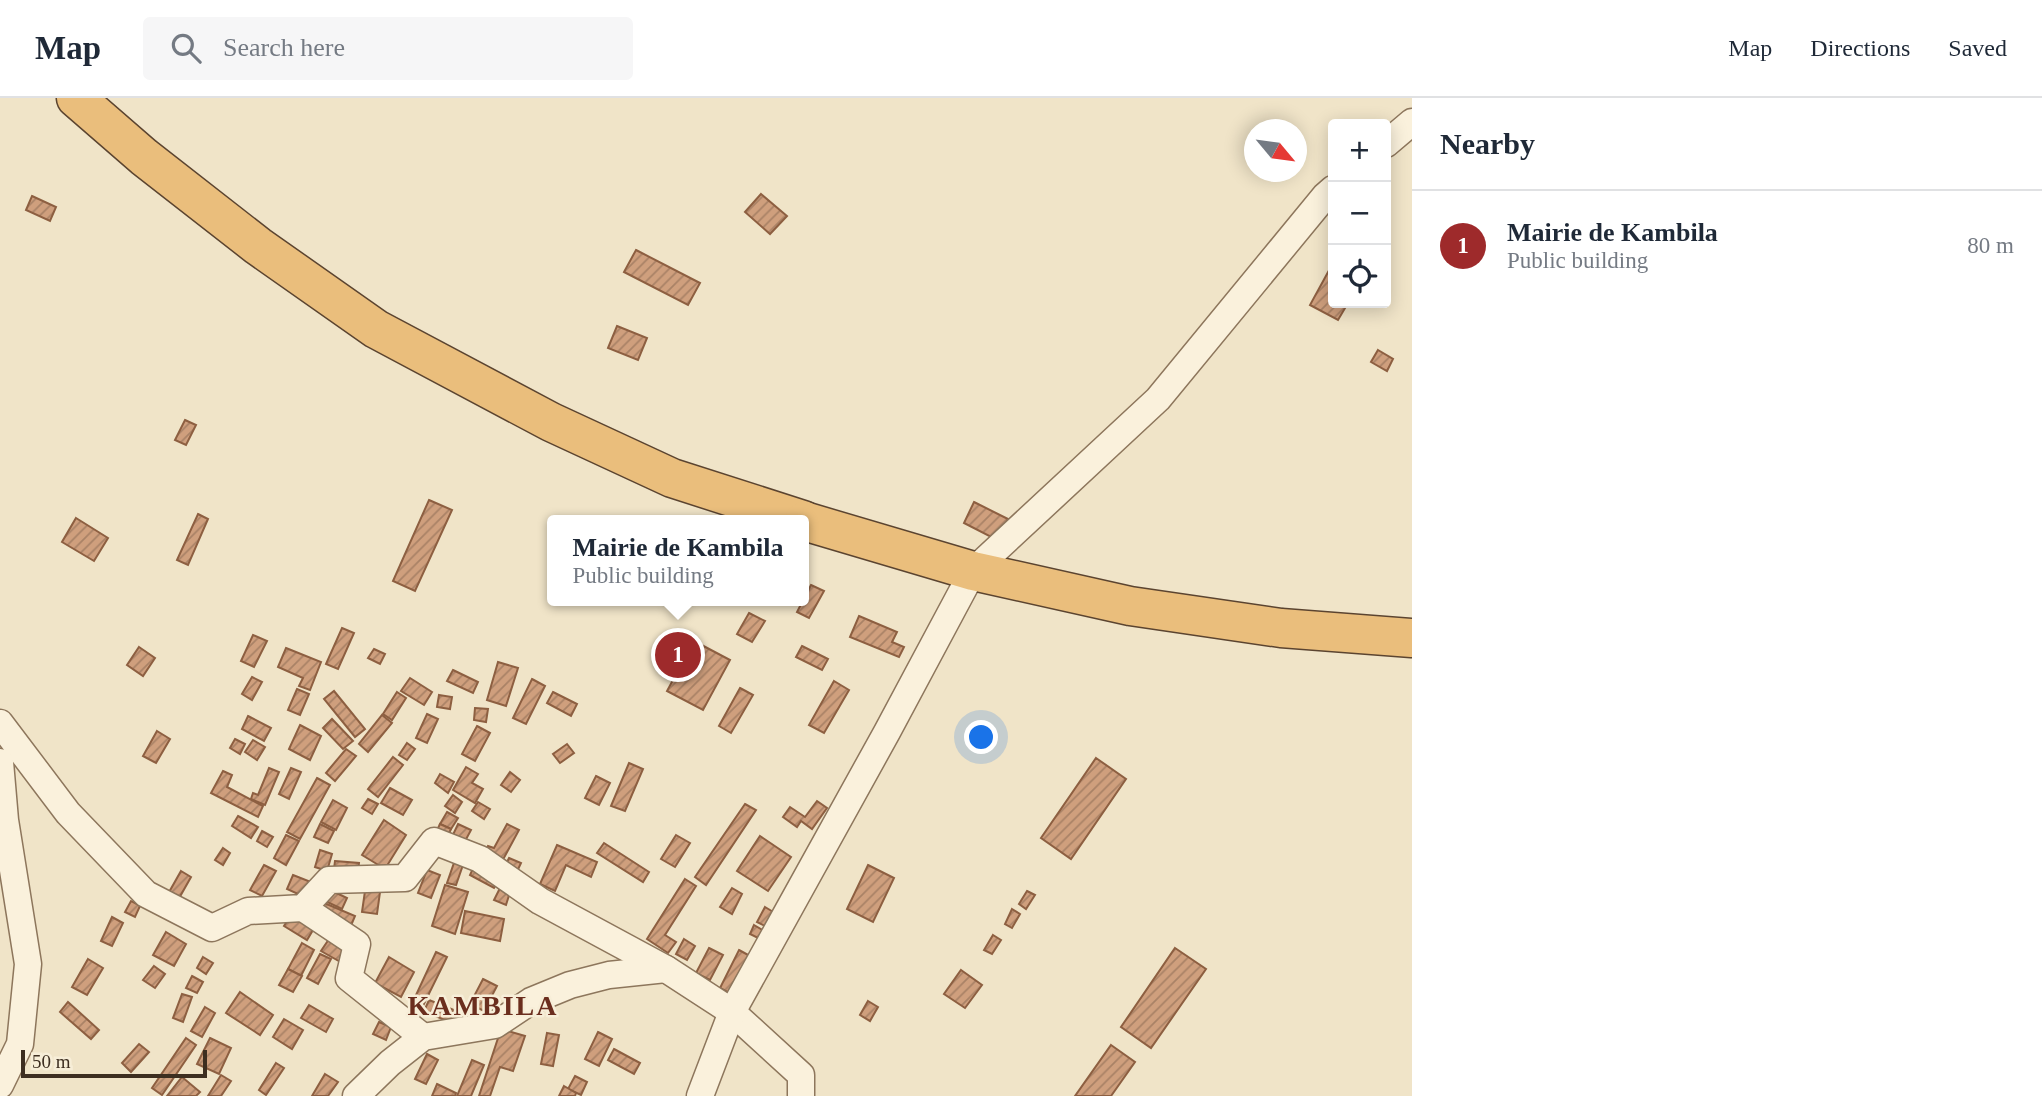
<!DOCTYPE html>
<html lang="en">
<head>
<meta charset="utf-8">
<style>
	body { margin:0; font-family:Georgia,serif; background:#f6f6f7; color:#1f2937 }
	.controls { position:absolute; right:21px; top:21px; display:grid; overflow:hidden; border-radius:7px; box-shadow:0 4px 18px #0003 }
	.controls button { width:63px; height:63px; display:grid; place-items:center; padding:0; border:0; border-bottom:2px solid #e0e1e3; background:#fff; color:#1f2937; font:35px sans-serif }
	.compass { position:absolute; left:1244px; top:21px; width:63px; height:63px; border-radius:50%; background:#fff; box-shadow:0 4px 18px #0003; rotate:119deg }
	.scale { position:absolute; left:21px; bottom:18px; width:186px; box-sizing:border-box; padding-left:7px; border:4px solid #3d2e20; border-top:0; font-size:19px; line-height:24px; white-space:nowrap; color:#3d2e20; -webkit-text-stroke:5px #f7eed8; paint-order:stroke }
	.you { position:absolute; left:982px; top:640px; width:24px; height:24px; margin:-18px; border:5px solid #fff; border-radius:50%; background:#1a73e8; box-shadow:0 0 0 10px #1a73e833 }
	.badge { display:grid; place-items:center; width:46px; height:46px; border-radius:50%; background:#9e2a2b; color:#fff; font-size:23px; font-weight:700 }
	.pin { position:absolute; translate:-50% -50%; border:4px solid #fff; box-shadow:0 2px 7px #0006 }
	.popup { position:absolute; left:547px; top:417px; width:262px; height:91px; box-sizing:border-box; display:grid; place-content:center; border-radius:7px; background:#fff; filter:drop-shadow(0 2px 5px #0005); font-size:23px; white-space:nowrap; color:#747a83 }
	.popup b { font-size:26px; color:#1f2937 }
	.popup::after { content:''; position:absolute; left:50%; top:100%; margin-left:-14px; border:14px solid transparent; border-top-color:#fff }
	.list { margin:0; padding:0; list-style:none }
	h2 { display:flex; justify-content:space-between; align-items:center; height:91px; margin:0; padding:0 28px; font-size:30px }
	h2 small { font-size:23px; font-weight:400; color:#747a83 }
	.list li { display:grid; grid-template-columns:46px 1fr auto; gap:21px; align-items:center; box-sizing:border-box; height:112px; padding:0 28px; border-top:2px solid #e0e1e3 }
	.list b { display:block; font-size:26px; white-space:nowrap }
	.list p { margin:0; font-size:23px; white-space:nowrap; color:#747a83 }
	.list em { font-size:23px; font-style:normal; color:#747a83 }
	.icon { flex:none; width:38px; height:38px; fill:none; stroke:currentColor; stroke-width:2; stroke-linecap:round; stroke-linejoin:round }
	.map { position:relative; flex:none; width:1412px; height:998px; overflow:hidden }
	header { display:flex; align-items:center; gap:42px; box-sizing:border-box; height:98px; padding:0 35px; background:#fff; border-bottom:2px solid #e0e1e3 }
	header strong { font-size:33px }
	nav { display:flex; gap:38px; margin-inline-start:auto; font-size:24px }
	.search { width:490px; height:63px; background:#f6f6f7; display:flex; align-items:center; gap:18px; box-sizing:border-box; padding:0 24px; border-radius:7px; color:#747a83; font-size:26px }
	main { display:flex }
	aside { flex:1; background:#fff }
	.map>svg:first-child { display:block }
</style>
</head>
<body>
<header>
<strong>Map</strong>
<div class="search"><svg class="icon" aria-label="search" viewBox="0 0 24 24"><circle cx="10" cy="10" r="6"/><path d="M15 15l6 6"/></svg>Search here</div>
<nav><a>Map</a><a>Directions</a><a>Saved</a></nav>
</header>
<main>
<div class="map">
<svg width="1412" height="998" viewBox="0 0 1412 998">
	<defs>
		<pattern id="building-hatch" width="6" height="6" patternUnits="userSpaceOnUse" patternTransform="scale(1.75)"><rect width="6" height="6" fill="#cf9f7d"/><path d="M-1 1l2-2M0 6l6-6M5 7l2-2" fill="none" stroke="#a98266"/></pattern>
	</defs>
	<rect width="100%" height="100%" fill="#f0e4c8"/>
	<!-- building -->
	<g fill="url(#building-hatch)" stroke="#8d5f41" stroke-width="2">
		<path d="M761,96L787,118L770,136L745,114Z"/>
		<path d="M32,98L56,109L50,123L26,112Z"/>
		<path d="M636,152L700,185L688,207L624,174Z"/>
		<path d="M1333,165V205H1348L1338,222L1310,207Z"/>
		<path d="M617,228L647,240L638,262L608,250Z"/>
		<path d="M1378,252L1393,261L1387,273L1371,264Z"/>
		<path d="M185,322L196,327L186,347L175,342Z"/>
		<path d="M429,402L452,412L415,493L393,483Z"/>
		<path d="M974,404L1008,421L997,442L964,425Z"/>
		<path d="M198,416L208,421L188,467L177,462Z"/>
		<path d="M76,420L108,440L94,463L62,444Z"/>
		<path d="M811,487L824,493L809,520L797,514Z"/>
		<path d="M749,515L765,523L752,544L737,536Z"/>
		<path d="M859,518L897,534L892,544L904,549L899,559L850,539Z"/>
		<path d="M342,530L354,535L338,571L326,566Z"/>
		<path d="M253,537L267,543L254,569L241,563Z"/>
		<path d="M694,543L730,562L703,612L667,593Z"/>
		<path d="M802,548L828,561L822,572L796,559Z"/>
		<path d="M139,549L155,560L143,578L127,567Z"/>
		<path d="M286,550L321,564L310,592L299,588L303,580L278,569Z"/>
		<path d="M374,551L385,556L380,566L368,560Z"/>
		<path d="M498,564L518,570L506,608L487,602Z"/>
		<path d="M453,572L478,584L473,595L447,583Z"/>
		<path d="M252,579L262,584L252,602L242,596Z"/>
		<path d="M410,580L432,594L424,607L401,593Z"/>
		<path d="M532,581L545,588L526,626L513,620Z"/>
		<path d="M834,583L849,592L824,635L809,627Z"/>
		<path d="M740,590L753,597L731,635L719,628Z"/>
		<path d="M297,591L309,596L300,617L288,612Z"/>
		<path d="M334,593L365,631L355,639L324,601Z"/>
		<path d="M397,594L406,600L392,622L383,616Z"/>
		<path d="M553,594L577,606L571,618L547,605Z"/>
		<path d="M439,597L452,599L450,611L437,609Z"/>
		<path d="M475,610L488,611L486,624L474,622Z"/>
		<path d="M427,616L438,621L427,645L416,640Z"/>
		<path d="M382,617L392,625L368,654L359,646Z"/>
		<path d="M248,618L271,630L264,643L242,631Z"/>
		<path d="M332,621L353,643L343,651L323,630Z"/>
		<path d="M300,627L321,638L310,662L289,651Z"/>
		<path d="M477,628L490,635L475,663L462,656Z"/>
		<path d="M157,633L170,641L156,665L143,658Z"/>
		<path d="M235,641L245,646L240,656L230,650Z"/>
		<path d="M253,642L265,649L257,662L245,654Z"/>
		<path d="M407,645L415,651L407,662L399,657Z"/>
		<path d="M567,646L574,655L560,665L553,656Z"/>
		<path d="M346,651L356,658L335,683L326,675Z"/>
		<path d="M393,659L403,667L378,699L368,691Z"/>
		<path d="M1096,660L1126,681L1071,761L1041,740Z"/>
		<path d="M629,665L643,671L625,713L611,708Z"/>
		<path d="M466,669L478,676L472,685L483,691L475,705L453,692Z"/>
		<path d="M269,670L279,674L265,707L251,701L253,695L258,697Z"/>
		<path d="M291,670L301,674L289,701L279,696Z"/>
		<path d="M223,673L232,677L227,689L263,708L258,719L211,695Z"/>
		<path d="M510,674L520,682L511,694L501,687Z"/>
		<path d="M440,676L454,684L448,695L435,685Z"/>
		<path d="M596,678L610,685L599,707L585,700Z"/>
		<path d="M317,680L330,687L300,741L287,734Z"/>
		<path d="M390,690L412,702L403,717L381,705Z"/>
		<path d="M453,697L462,704L455,715L445,708Z"/>
		<path d="M368,701L378,706L372,716L362,710Z"/>
		<path d="M333,702L347,710L336,732L321,724Z"/>
		<path d="M817,703L827,710L812,731L801,723L797,729L783,719L790,709L805,719Z"/>
		<path d="M478,704L490,711L484,721L472,713Z"/>
		<path d="M745,706L756,712L706,787L695,779Z"/>
		<path d="M447,714L458,720L451,731L440,726Z"/>
		<path d="M238,718L258,729L251,740L232,728Z"/>
		<path d="M384,722L406,737L385,771L362,757Z"/>
		<path d="M320,726L334,733L328,745L314,739Z"/>
		<path d="M440,726L451,731L446,742L435,736Z"/>
		<path d="M458,726L471,732L463,747L451,741Z"/>
		<path d="M507,726L519,732L499,769L482,760L488,748L494,750Z"/>
		<path d="M262,733L273,739L267,749L257,743Z"/>
		<path d="M286,737L299,743L286,767L274,760Z"/>
		<path d="M676,737L690,745L675,769L661,761Z"/>
		<path d="M760,738L791,759L768,793L737,773Z"/>
		<path d="M604,745L649,774L643,784L597,755Z"/>
		<path d="M557,747L597,764L591,779L566,767L555,793L540,786Z"/>
		<path d="M223,750L230,755L223,767L215,762Z"/>
		<path d="M320,752L332,756L327,773L315,769Z"/>
		<path d="M509,760L521,765L515,778L503,772Z"/>
		<path d="M455,762L464,764L456,787L447,785Z"/>
		<path d="M335,763L359,765L358,774L334,771Z"/>
		<path d="M475,766L500,779L494,790L470,777Z"/>
		<path d="M264,767L276,773L262,798L250,792Z"/>
		<path d="M868,767L894,780L873,824L847,811Z"/>
		<path d="M427,772L440,777L431,800L418,795Z"/>
		<path d="M181,773L191,779L178,802L168,796Z"/>
		<path d="M293,777L316,786L309,801L287,791Z"/>
		<path d="M685,781L696,788L665,837L676,844L668,855L647,841Z"/>
		<path d="M366,786L381,787L377,816L362,814Z"/>
		<path d="M445,787L468,794L455,836L432,828Z"/>
		<path d="M500,790L510,794L506,807L494,802Z"/>
		<path d="M732,790L742,796L732,816L720,809Z"/>
		<path d="M328,791L347,800L342,811L323,802Z"/>
		<path d="M1027,793L1035,797L1026,811L1019,806Z"/>
		<path d="M131,803L140,808L135,819L125,814Z"/>
		<path d="M322,804L355,818L350,830L317,815Z"/>
		<path d="M765,809L775,815L767,829L757,824Z"/>
		<path d="M1012,811L1020,816L1012,830L1005,826Z"/>
		<path d="M465,813L504,821L500,843L461,835Z"/>
		<path d="M291,817L313,832L307,842L284,828Z"/>
		<path d="M112,819L123,825L112,848L101,843Z"/>
		<path d="M754,827L764,833L760,841L750,836Z"/>
		<path d="M166,834L186,846L174,868L153,857Z"/>
		<path d="M993,837L1001,842L992,856L984,852Z"/>
		<path d="M329,841L351,855L344,866L321,853Z"/>
		<path d="M684,841L695,848L687,862L676,856Z"/>
		<path d="M302,845L314,852L301,878L288,871Z"/>
		<path d="M709,850L723,857L710,882L696,875Z"/>
		<path d="M1175,850L1206,871L1151,950L1121,929Z"/>
		<path d="M739,852L750,858L731,896L720,890Z"/>
		<path d="M436,854L447,859L420,914L410,910Z"/>
		<path d="M320,856L331,861L318,886L307,880Z"/>
		<path d="M203,859L213,865L206,876L197,870Z"/>
		<path d="M389,859L414,874L401,899L375,885Z"/>
		<path d="M88,861L103,870L87,897L72,889Z"/>
		<path d="M154,868L165,876L155,890L143,882Z"/>
		<path d="M288,871L302,878L293,894L279,887Z"/>
		<path d="M961,872L982,887L965,910L944,896Z"/>
		<path d="M192,878L203,884L197,895L186,890Z"/>
		<path d="M483,881L497,888L484,913L470,906Z"/>
		<path d="M240,894L273,917L260,937L226,915Z"/>
		<path d="M182,896L192,899L183,924L173,920Z"/>
		<path d="M429,902L454,912L449,924L424,913Z"/>
		<path d="M868,903L878,909L870,923L860,917Z"/>
		<path d="M68,904L99,932L91,941L60,914Z"/>
		<path d="M309,907L333,921L326,934L301,920Z"/>
		<path d="M464,908L474,912L470,923L459,919Z"/>
		<path d="M205,909L215,915L202,939L191,933Z"/>
		<path d="M284,921L303,932L292,951L273,939Z"/>
		<path d="M379,924L391,929L386,942L373,936Z"/>
		<path d="M501,931L525,938L513,973L500,969L490,998H479Z"/>
		<path d="M598,934L612,941L599,968L585,961Z"/>
		<path d="M547,935L559,937L553,968L541,966Z"/>
		<path d="M186,940L196,947L162,997L152,990Z"/>
		<path d="M210,940L231,950L219,976L197,966Z"/>
		<path d="M139,946L149,954L131,974L122,965Z"/>
		<path d="M1111,947L1135,964L1111,998H1075Z"/>
		<path d="M614,951L640,965L634,976L608,962Z"/>
		<path d="M427,956L438,962L426,986L415,981Z"/>
		<path d="M472,962L484,967L471,998H457Z"/>
		<path d="M276,965L284,970L266,997L259,992Z"/>
		<path d="M325,976L338,984L328,998H312Z"/>
		<path d="M221,977L231,983L221,998H208Z"/>
		<path d="M575,978L587,984L581,997L568,991Z"/>
		<path d="M182,979L200,994L196,998H167Z"/>
		<path d="M437,986L456,995L455,998H432Z"/>
		<path d="M564,988L576,995L575,998H559Z"/>
	</g>
	<g fill="none" stroke-linecap="round" stroke-linejoin="round">
		<!-- minor casing -->
		<g stroke="#8d765c" stroke-width="29">
			<g id="minor">
				<path d="M1386,46L1412,24"/>
				<path d="M0,625L68,715L146,796L212,830L248,813L303,810L329,782L405,780L434,743L480,761L540,803L666,871L732,914L801,977V998"/>
				<path d="M0,664L5,722L28,866L20,946L0,987"/>
				<path d="M303,810L357,846L349,880L423,939"/>
				<path d="M356,998L390,965L423,939L495,927L531,903L570,887L609,877L666,871"/>
				<path d="M700,998L732,914L887,634L973,473L1158,301L1325,98L1333,91"/>
			</g>
		</g>
		<!-- trunk casing -->
		<g stroke="#5b4430" stroke-width="41">
			<g id="trunk">
				<path d="M76,0L144,59L258,148L376,231L551,324L672,380L803,422"/>
				<path d="M804,423L973,473L1130,508L1281,530L1412,540"/>
			</g>
		</g>
		<!-- minor -->
		<use href="#minor" stroke="#faf1dc" stroke-width="26"/>
		<!-- trunk -->
		<use href="#trunk" stroke="#eabe7c" stroke-width="38"/>
	</g>
	<g text-anchor="middle" stroke-width="5" stroke-linejoin="round" paint-order="stroke">
		<!-- district labels -->
		<g font-size="28" font-weight="bold" letter-spacing="2" fill="#6b2e1e" stroke="#f7eed8">
			<text x="483" y="917">KAMBILA</text>
		</g>
	</g>
</svg>
<div class="controls">
<button>+</button>
<button>−</button>
<button><svg class="icon" aria-label="locate" viewBox="0 0 24 24"><circle cx="12" cy="12" r="6"/><path d="M12 2v4M12 18v4M2 12h4M18 12h4"/></svg></button>
</div>
<svg class="compass" viewBox="-18 -18 36 36"><path d="M0-13l5 13h-10z" fill="#e53935"/><path d="M0 13l5-13h-10z" fill="#747a83"/></svg>
<div class="scale">50 m</div>
<div class="you"></div>
<div class="pin badge" style="left:678px;top:557px">1</div>
<div class="popup"><b>Mairie de Kambila</b>Public building</div>
</div>
<aside>
<h2>Nearby<small></small></h2>
<ul class="list">
<li><span class="badge">1</span><div><b>Mairie de Kambila</b><p>Public building</p></div><em>80 m</em></li>
</ul>
</aside>
</main>
</body>
</html>
